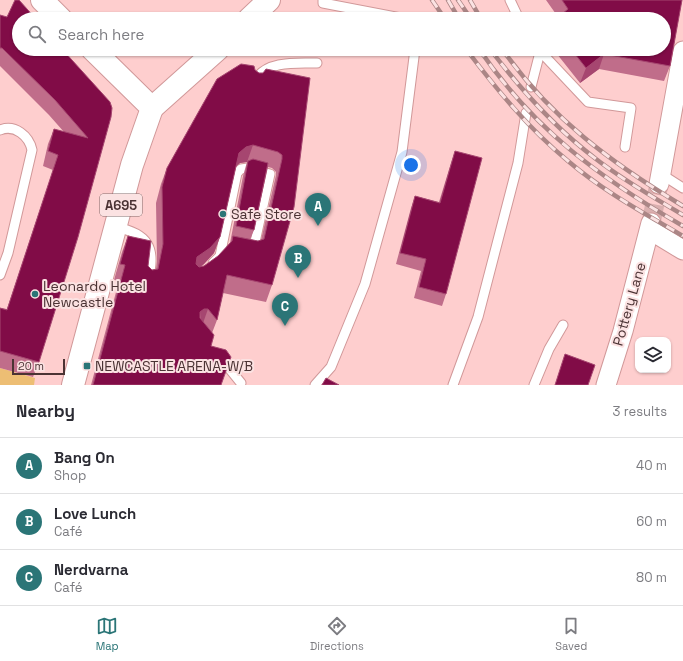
<!DOCTYPE html>
<html lang="en">
<head>
<meta charset="utf-8">
<style>
	body { margin:0; font-family:"Space Grotesk",sans-serif; background:#f2f2f3; color:#2b2b33 }
	.controls { position:absolute; right:12px; bottom:12px; display:grid; overflow:hidden; border-radius:8px; box-shadow:0 1px 3px #0004 }
	.controls button { width:36px; height:36px; display:grid; place-items:center; padding:0; border:0; border-bottom:1px solid #e1e1e2; background:#fff; color:#2b2b33; font:20px sans-serif }
	.scale { position:absolute; left:12px; bottom:10px; width:53px; box-sizing:border-box; padding-left:4px; border:2px solid #4b3334; border-top:0; font-size:11px; line-height:14px; white-space:nowrap; color:#4b3334; -webkit-text-stroke:3px #fbe2e2; paint-order:stroke }
	.you { position:absolute; left:411px; top:165px; width:14px; height:14px; margin:-10px; border:3px solid #fff; border-radius:50%; background:#1a73e8; box-shadow:0 0 0 6px #1a73e833 }
	.badge { display:grid; place-items:center; width:26px; height:26px; border-radius:50%; background:#2b7577; color:#fff; font-size:13px; font-weight:700 }
	.pin { position:absolute; translate:-50% -33px; filter:drop-shadow(0 1px 2px #0008) }
	.pin::after { content:''; position:absolute; top:21px; width:14px; height:12px; background:inherit; clip-path:polygon(0 0,100% 0,50% 100%) }
	.list { margin:0; padding:0; list-style:none }
	h2 { display:flex; justify-content:space-between; align-items:center; height:52px; margin:0; padding:0 16px; font-size:17px }
	h2 small { font-size:13px; font-weight:400; color:#7c7c81 }
	.list li { display:grid; grid-template-columns:26px 1fr auto; gap:12px; align-items:center; box-sizing:border-box; height:56px; padding:0 16px; border-top:1px solid #e1e1e2 }
	.list b { display:block; font-size:15px; white-space:nowrap }
	.list p { margin:0; font-size:13px; white-space:nowrap; color:#7c7c81 }
	.list em { font-size:13px; font-style:normal; color:#7c7c81 }
	.icon { flex:none; width:22px; height:22px; fill:none; stroke:currentColor; stroke-width:2; stroke-linecap:round; stroke-linejoin:round }
	.map { position:relative; flex:none; width:683px; height:385px; overflow:hidden }
	.search { position:absolute; background:#fff; box-shadow:0 1px 3px #0004; left:12px; right:12px; top:12px; height:44px; display:flex; align-items:center; gap:10px; box-sizing:border-box; padding:0 14px; border-radius:22px; color:#7c7c81; font-size:15px }
	.sheet { height:220px; background:#fff }
	nav { display:flex; justify-content:space-around; align-items:center; box-sizing:border-box; height:56px; border-top:1px solid #e1e1e2; background:#fff; font-size:11px; color:#7c7c81 }
	nav a { display:grid; justify-items:center; gap:2px }
	nav .on { color:#2b7577 }
	.map>svg:first-child { display:block }
</style>
</head>
<body>
<div class="map">
<svg width="683" height="385" viewBox="0 0 683 385">
	<rect width="100%" height="100%" fill="#fecece"/>
	<!-- green -->
	<path fill="#edbe74" d="M0,368L35,378L34,385H0Z"/>
	<g fill="none" stroke-linecap="round" stroke-linejoin="round">
		<!-- minor-tunnel -->
		<path stroke="#daafaf" stroke-width="19" stroke-dasharray="19 10" stroke-linecap="butt" d="M651,223L659,184"/>
		<!-- service casing -->
		<g stroke="#d19899" stroke-width="11">
			<g id="service">
				<path d="M323,0V3L406,19"/>
				<path d="M510,0L519,19"/>
				<path d="M538,49L588,102L631,108L625,147"/>
				<path d="M255,81C265,60 298,63 317,63"/>
				<path d="M531,87L540,52"/>
				<path d="M0,130C15,124 29,136 32,150L8,253L0,275"/>
				<path d="M661,174L683,188"/>
				<path d="M115,227C147,233 157,247 148,280"/>
				<path d="M213,263L220,256L237,173L241,169L248,168L270,174L253,251"/>
				<path d="M220,357L241,383"/>
				<path d="M315,385L331,367L365,284L402,152L415,49"/>
				<path d="M453,385L478,317L518,163L526,113"/>
				<path d="M534,385L549,349L563,325"/>
			</g>
		</g>
		<!-- minor casing -->
		<g stroke="#d19899" stroke-width="21">
			<g id="minor">
				<path d="M659,184L683,51"/>
				<path d="M650,230L683,250"/>
				<path d="M606,385L623,331L651,223"/>
			</g>
		</g>
		<!-- secondary casing -->
		<g stroke="#d19899" stroke-width="24">
			<g id="secondary">
				<path d="M249,19L269,0"/>
				<path d="M152,108L218,49"/>
			</g>
		</g>
		<!-- primary casing -->
		<g stroke="#d19899" stroke-width="24">
			<g id="primary">
				<path d="M42,0L61,19"/>
				<path d="M73,385L132,165L152,108L92,49"/>
			</g>
		</g>
		<!-- service -->
		<use href="#service" stroke="#fff" stroke-width="9"/>
		<!-- minor -->
		<use href="#minor" stroke="#fff" stroke-width="19"/>
		<!-- secondary -->
		<use href="#secondary" stroke="#fff" stroke-width="22"/>
		<!-- primary -->
		<use href="#primary" stroke="#fff" stroke-width="22"/>
		<!-- rail casing -->
		<g stroke="#ab8686" stroke-width="4.5">
			<g id="rail">
				<path d="M432,0L445,19"/>
				<path d="M448,0L459,19"/>
				<path d="M458,0L471,19"/>
				<path d="M470,0L481,19"/>
				<path d="M466,49C497,90 529,129 568,161C603,191 644,213 683,236"/>
				<path d="M479,49C534,130 600,178 683,226"/>
				<path d="M490,49C521,90 555,128 596,159C623,180 653,197 683,215"/>
				<path d="M502,49C552,119 610,162 683,206"/>
			</g>
		</g>
		<!-- rail -->
		<use href="#rail" stroke="#fbe2e2" stroke-width="3" stroke-dasharray="9" stroke-linecap="butt"/>
	</g>
	<!-- wall -->
	<g fill="#c06d8a" fill-rule="evenodd">
		<path d="M546,0H682L670,66L664,81L599,69L580,83L553,49H664L558,17Z"/>
		<path d="M0,15L110,102L39,362L33,377L0,368V308L7,309L53,170L43,166L48,144L54,129L64,132L49,115L0,66Z"/>
		<path d="M255,70L259,73L310,78L272,285L266,302L223,293L217,320L212,333L211,346L221,385H91L119,281L114,280L122,252L128,236L148,266L152,270L156,269L157,261L156,203L161,184L167,168ZM247,162L243,176L230,243L218,256L204,266L201,267L204,264L214,253L220,237L236,167L240,163ZM268,167L272,168L276,172V175L261,240L258,241L250,240L254,230Z"/>
		<path d="M455,151L446,294L442,306L414,298L421,271L396,264L411,208L415,196L439,202L451,163Z"/>
	</g>
	<!-- shaded-wall -->
	<g fill="#a64670">
		<path d="M604,54L599,69L580,83L586,68Z"/>
		<path d="M253,145L247,162L240,163L232,169L239,153L246,147Z"/>
		<path d="M220,237L214,253L204,264L191,273L197,257Z"/>
		<path d="M204,309H208L202,326L200,312Z"/>
	</g>
	<!-- building -->
	<g fill="#810c47" stroke="#a64670" fill-rule="evenodd">
		<path d="M15,0H19L36,19H19V49H62L110,102L112,108L111,117L78,237L39,362L0,351V308L7,310L58,155L48,151L54,129L88,138L55,100L2,48H0V15L7,17Z"/>
		<path d="M562,0H682L670,66L604,54L586,68L571,49H664V19H556L568,9Z"/>
		<path d="M241,64L254,66L255,70L259,73H263L266,69L310,78L294,207L272,285L227,275L217,320L208,309H204L200,312V318L214,335L211,346L226,350L231,357L221,385H93L125,265L120,264L128,236L151,241L148,266L152,270L158,269L163,244L162,187L167,168L217,79ZM253,145L278,152L282,155V159L264,239L258,241L233,236L232,241L218,256L204,266L199,267L196,264L197,257L210,248L220,237L239,153L246,147Z"/>
		<path d="M455,151L482,158L446,294L419,287L426,259L400,253L415,196L440,203Z"/>
		<path d="M253,159L268,163L254,230L236,226L248,161Z"/>
		<path d="M565,354L595,365L588,385H555Z"/>
		<path d="M326,378L339,385H322Z"/>
	</g>
	<!-- markers -->
	<g fill="#2b7577" stroke="#fbe2e2" stroke-width="1.5">
		<circle cx="223" cy="214" r="4"/>
		<circle cx="35" cy="294" r="4"/>
		<rect x="83" y="362" width="8" height="8" rx="2"/>
	</g>
	<g text-anchor="middle" stroke-width="4" stroke-linejoin="round" paint-order="stroke">
		<!-- shield labels -->
		<rect fill="#fbe2e2" stroke="#806868" stroke-width="1" x="100" y="194" width="42" height="22" rx="3"/>
		<g font-size="13" font-weight="bold" fill="#4b3334">
			<text x="121" y="210">A695</text>
		</g>
		<!-- poi labels -->
		<g font-size="14" fill="#4b3334" stroke="#fbe2e2" text-anchor="start">
			<text x="231" y="219">Safe Store</text>
			<text x="43" y="291">Leonardo Hotel<tspan x="43" dy="16">Newcastle</tspan></text>
			<text x="95" y="371">NEWCASTLE ARENA-W/B</text>
		</g>
		<!-- street labels -->
		<g font-size="14" fill="#4b3334" stroke="#fbe2e2">
			<text transform="translate(629 304) rotate(-74)" y="5">Pottery Lane</text>
		</g>
	</g>
</svg>
<div class="controls">
<button><svg class="icon" aria-label="layers" viewBox="0 0 24 24"><path d="M12 4l9 5-9 5-9-5zM3 14l9 5 9-5"/></svg></button>
</div>
<div class="scale">20 m</div>
<div class="you"></div>
<div class="pin badge" style="left:318px;top:226px">A</div>
<div class="pin badge" style="left:298px;top:278px">B</div>
<div class="pin badge" style="left:285px;top:326px">C</div>
<div class="search"><svg class="icon" aria-label="search" viewBox="0 0 24 24"><circle cx="10" cy="10" r="6"/><path d="M15 15l6 6"/></svg>Search here</div>
</div>
<section class="sheet">
<h2>Nearby<small>3 results</small></h2>
<ul class="list">
<li><span class="badge">A</span><div><b>Bang On</b><p>Shop</p></div><em>40 m</em></li>
<li><span class="badge">B</span><div><b>Love Lunch</b><p>Café</p></div><em>60 m</em></li>
<li><span class="badge">C</span><div><b>Nerdvarna</b><p>Café</p></div><em>80 m</em></li>
</ul>
</section>
<nav>
<a class="on"><svg class="icon" aria-label="map" viewBox="0 0 24 24"><path d="M3 6l6-2 6 2 6-2v14l-6 2-6-2-6 2zM9 4v14M15 6v14"/></svg>Map</a>
<a><svg class="icon" aria-label="directions" viewBox="0 0 24 24"><path d="M12 3l9 9-9 9-9-9zM9 14v-3h6M13 9l2 2-2 2"/></svg>Directions</a>
<a><svg class="icon" aria-label="saved" viewBox="0 0 24 24"><path d="M7 4h10v16l-5-4-5 4z"/></svg>Saved</a>
</nav>
</body>
</html>
